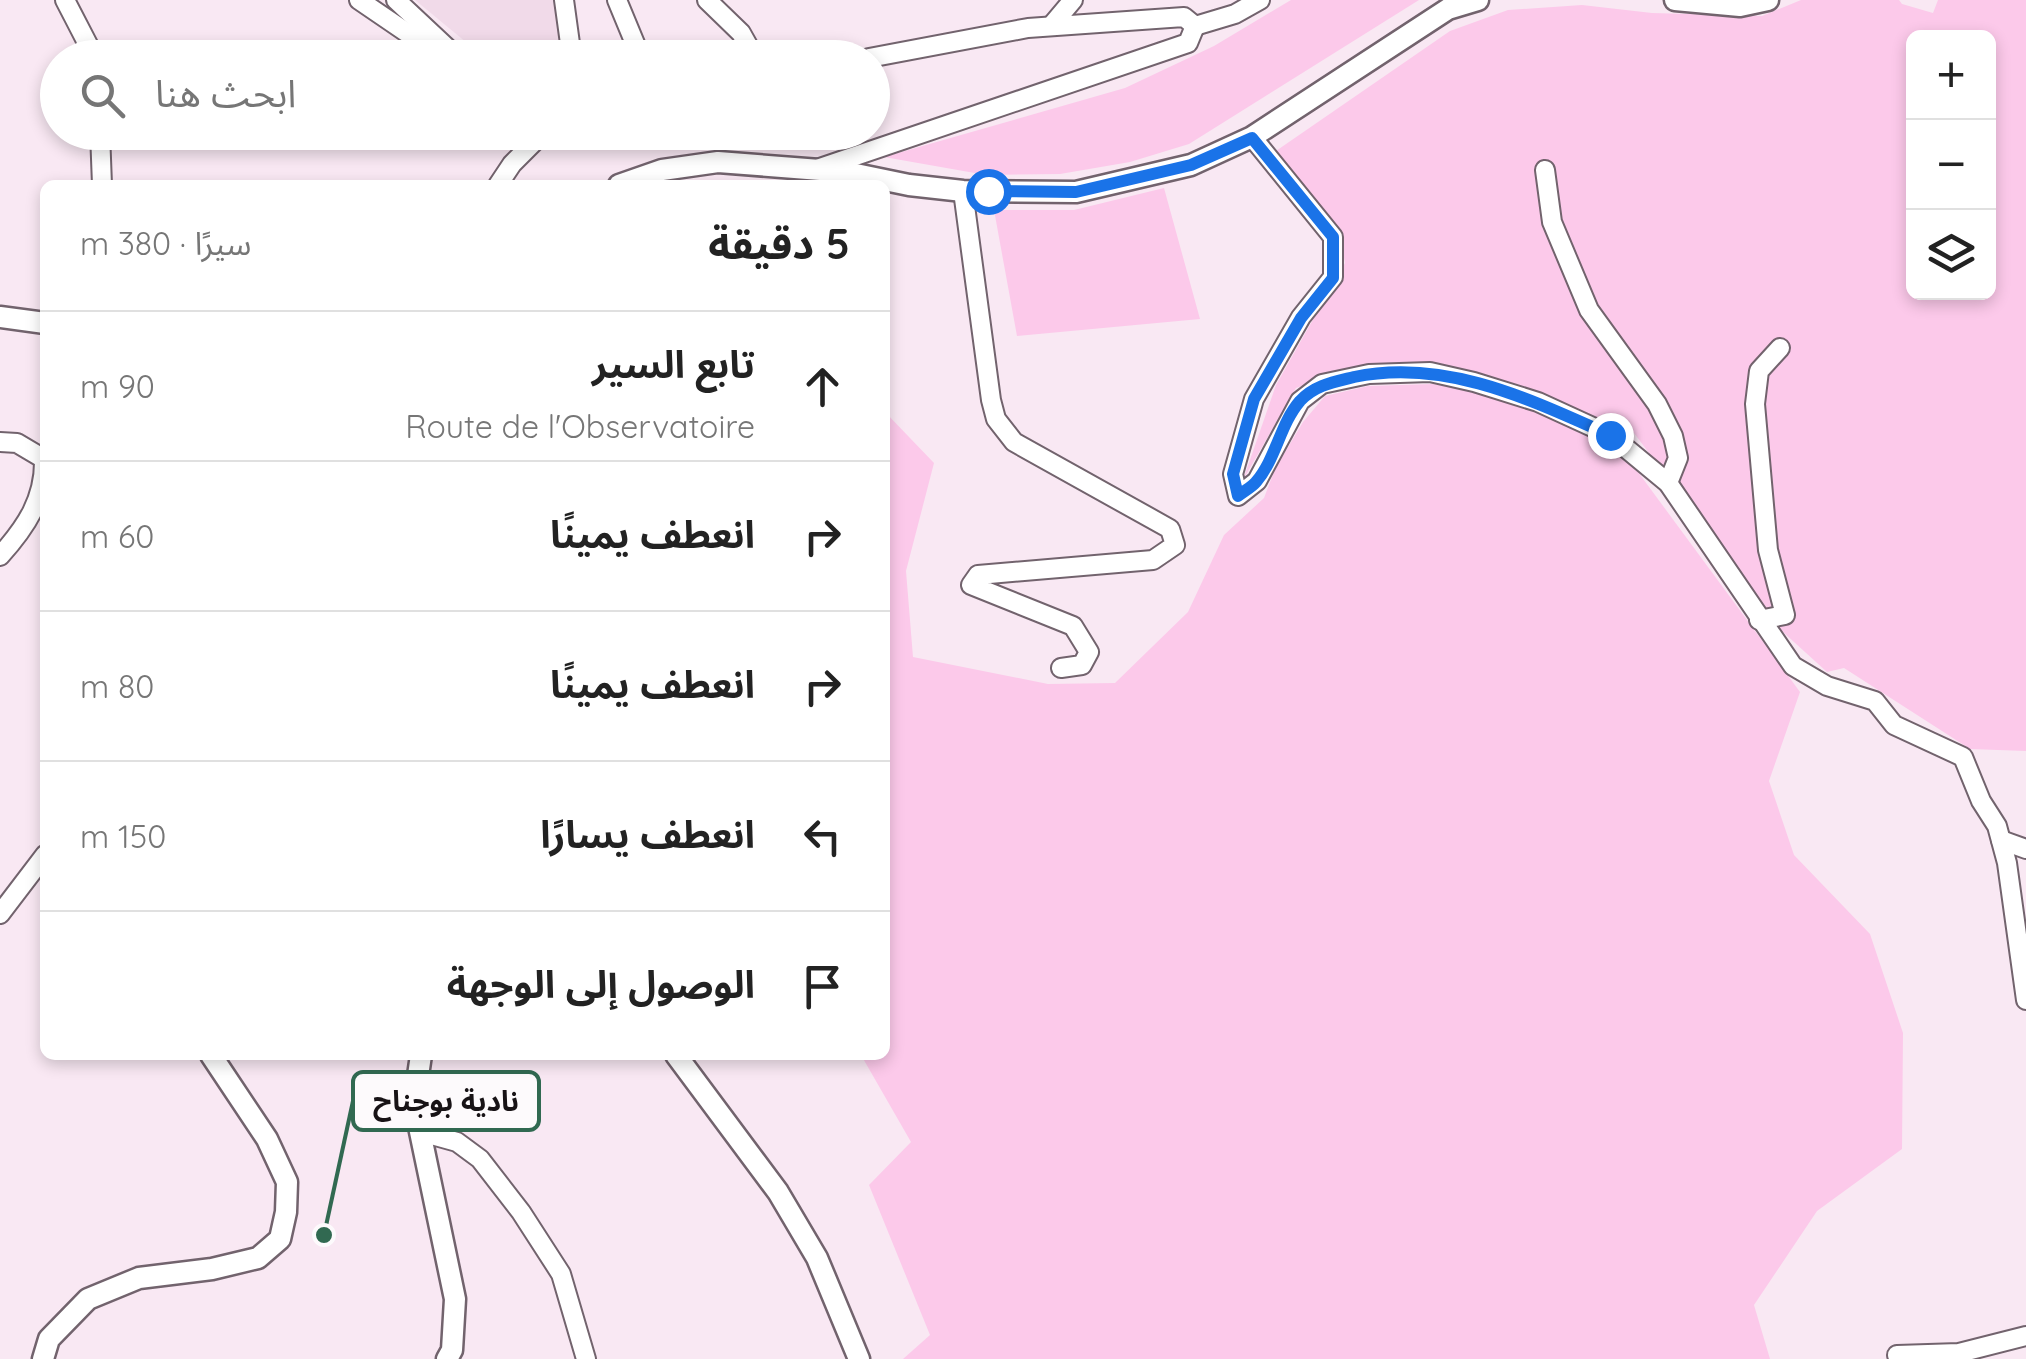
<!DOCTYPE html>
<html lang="ar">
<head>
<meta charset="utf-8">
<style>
	body { margin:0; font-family:Quicksand,"Noto Sans Arabic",sans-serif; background:#f2f2f2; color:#222; direction:rtl }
	.controls { position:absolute; right:30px; top:30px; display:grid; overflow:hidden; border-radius:15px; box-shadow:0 5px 15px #0003 }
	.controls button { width:90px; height:90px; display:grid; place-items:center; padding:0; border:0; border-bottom:2px solid #e0e0e0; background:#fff; color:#222; font:50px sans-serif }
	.stop { position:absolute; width:30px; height:30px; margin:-22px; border:8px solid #1a73e8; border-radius:50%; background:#fff }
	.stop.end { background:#1a73e8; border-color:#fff; box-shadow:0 2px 10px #0008 }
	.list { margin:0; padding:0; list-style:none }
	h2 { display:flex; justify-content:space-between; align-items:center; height:130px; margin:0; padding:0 40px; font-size:42px }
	h2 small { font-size:32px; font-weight:400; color:#767676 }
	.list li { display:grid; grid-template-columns:65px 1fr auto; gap:30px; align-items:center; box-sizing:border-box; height:150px; padding:0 40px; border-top:2px solid #e0e0e0 }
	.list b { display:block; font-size:38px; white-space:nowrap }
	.list p { margin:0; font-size:32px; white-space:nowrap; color:#767676 }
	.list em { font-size:32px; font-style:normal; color:#767676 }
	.icon { flex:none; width:55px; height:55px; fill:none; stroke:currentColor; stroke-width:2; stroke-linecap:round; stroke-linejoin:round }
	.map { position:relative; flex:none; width:2026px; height:1359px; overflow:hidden; direction:ltr }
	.search { position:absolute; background:#fff; box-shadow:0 5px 15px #0003; left:40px; top:40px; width:850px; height:110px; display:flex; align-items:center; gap:25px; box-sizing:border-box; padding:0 35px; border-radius:55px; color:#767676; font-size:38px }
	.panel { position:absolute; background:#fff; box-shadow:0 5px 15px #0003; left:40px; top:180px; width:850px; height:880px; border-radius:15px; direction:rtl }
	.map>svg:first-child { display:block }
</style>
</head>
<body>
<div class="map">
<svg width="2026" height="1359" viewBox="0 0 2026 1359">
	<rect width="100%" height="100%" fill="#f9e8f3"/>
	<!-- built -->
	<path fill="#f1dae9" d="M415,0H560L559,52L552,57H484Z"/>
	<!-- green -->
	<g fill="#fcc9ea" fill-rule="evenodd">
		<path d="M1291,0H1419L1189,144L1130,162L1060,174L986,175L884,157L1125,88L1214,46Z"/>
		<path d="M1801,0H1899L1902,4L1933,13L1938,0H2026V751L1970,749L1844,668L1827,672L1783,632L1634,433L1492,381L1419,363L1354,367L1296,388L1243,480L1276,385L1345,263L1338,227L1273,153L1450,31L1508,10L1582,5L1652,13L1762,16ZM1914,38H1988V292H1914Z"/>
		<path d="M1164,188L1200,319L1017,336L994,210H1074Z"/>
		<path d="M1433,384L1477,391L1554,416L1627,457L1800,692L1769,781L1794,855L1870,934L1903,1033L1902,1149L1817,1211L1754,1305L1770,1359H903L930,1335L869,1185L911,1142L861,1055H885V412L934,463L906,571L913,657L1048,684L1115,683L1188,612L1224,535L1264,498L1275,469L1303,422L1325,396L1368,386Z"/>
	</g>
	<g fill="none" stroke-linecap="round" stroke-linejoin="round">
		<!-- minor casing -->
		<g stroke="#72636d" stroke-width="22">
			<g id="minor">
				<path d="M65,0L95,58"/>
				<path d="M359,0L444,58"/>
				<path d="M396,0L458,58"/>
				<path d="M564,0L572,58"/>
				<path d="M617,0L641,58"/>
				<path d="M707,0L741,33L755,58"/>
				<path d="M1051,26L1073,0"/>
				<path d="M1195,26L1235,14L1260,0"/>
				<path d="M100,132L102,185"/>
				<path d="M1252,137L1333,237V277L1301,317L1254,399L1233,474L1238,496L1257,481L1300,401L1322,384L1369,374L1430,372L1474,382L1538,402L1610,435L1668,483L1793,666L1827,686L1875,701L1894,725L1963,757L1981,801L1997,826L2007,863L2026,1000"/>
				<path d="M814,170L1188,43L1195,26L1184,17L1028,28L869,58"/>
				<path d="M1545,170L1552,222L1589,310L1657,404L1673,436L1678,458L1668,483"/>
				<path d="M498,185L512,164L544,132"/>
				<path d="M963,191L991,400L996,419L1014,442L1170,529L1175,545L1153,560L978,575L971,585L1073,626L1089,652L1082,665L1061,668"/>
				<path d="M0,442L17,443L44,459C45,499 26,527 0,556"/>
				<path d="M1759,620L1785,615L1768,550L1755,404L1759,371L1780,348"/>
				<path d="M2001,840L2026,849"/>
				<path d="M0,914L45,855"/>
				<path d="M421,1132L457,1142L480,1159L521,1212L561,1274L586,1359"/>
				<path d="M1897,1355L1959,1353L2026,1336"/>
			</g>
		</g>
		<!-- tertiary casing -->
		<g stroke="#72636d" stroke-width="25">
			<g id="tertiary">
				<path d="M1675,0L1740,6L1768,0"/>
				<path d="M619,185L662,170L718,162L846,172L909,185L963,191L1076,192L1191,165L1252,137L1448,9L1478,0"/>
				<path d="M0,317L45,323"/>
				<path d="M421,1055L414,1103L455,1299L452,1350L447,1359"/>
				<path d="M676,1055L778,1192L817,1258L859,1359"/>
				<path d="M43,1359L49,1339L88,1299L139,1278L212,1269L258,1258L280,1239L286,1212L287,1182L267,1139L211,1055"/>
			</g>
		</g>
		<!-- minor -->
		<use href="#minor" stroke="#fff" stroke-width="18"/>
		<!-- tertiary -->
		<use href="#tertiary" stroke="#fff" stroke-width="20"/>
	</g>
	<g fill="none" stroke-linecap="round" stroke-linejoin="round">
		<!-- route -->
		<path stroke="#1a73e8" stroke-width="12" d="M988,191L1076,192L1191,165L1252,138L1333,237V278L1301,318L1254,399L1233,474L1238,496C1244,491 1252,487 1256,482C1276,459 1280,424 1300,401C1315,385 1334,382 1354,377C1445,358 1529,399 1610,435"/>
	</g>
	<!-- callouts -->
	<path fill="none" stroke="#316951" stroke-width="4" d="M324 1235L353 1101"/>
	<circle fill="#316951" stroke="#fdfafc" stroke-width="4" cx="324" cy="1235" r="10"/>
	<rect fill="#fdfafc" stroke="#316951" stroke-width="4" x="353" y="1072" width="186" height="58" rx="10"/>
	<g font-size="28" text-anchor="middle" font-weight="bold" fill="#181316">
		<text x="446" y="1111">نادية بوجناح</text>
	</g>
</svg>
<div class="controls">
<button>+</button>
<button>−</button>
<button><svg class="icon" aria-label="layers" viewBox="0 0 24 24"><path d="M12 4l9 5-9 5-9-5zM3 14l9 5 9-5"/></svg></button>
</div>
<div class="stop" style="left:988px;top:191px"></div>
<div class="stop end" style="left:1610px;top:435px"></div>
<div class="search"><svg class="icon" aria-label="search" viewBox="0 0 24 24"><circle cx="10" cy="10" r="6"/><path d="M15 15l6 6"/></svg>ابحث هنا</div>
<section class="panel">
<h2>5 دقيقة<small>سيرًا · 380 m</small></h2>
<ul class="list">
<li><svg class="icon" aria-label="ahead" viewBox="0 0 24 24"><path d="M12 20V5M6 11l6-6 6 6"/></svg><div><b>تابع السير</b><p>Route de l'Observatoire</p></div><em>90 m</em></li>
<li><svg class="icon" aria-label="right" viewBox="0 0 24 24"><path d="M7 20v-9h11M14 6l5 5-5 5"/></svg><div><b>انعطف يمينًا</b></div><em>60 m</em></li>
<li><svg class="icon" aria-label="right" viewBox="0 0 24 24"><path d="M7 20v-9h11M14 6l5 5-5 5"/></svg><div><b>انعطف يمينًا</b></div><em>80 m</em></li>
<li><svg class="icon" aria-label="left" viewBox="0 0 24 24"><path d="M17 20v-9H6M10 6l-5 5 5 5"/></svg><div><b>انعطف يسارًا</b></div><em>150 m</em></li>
<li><svg class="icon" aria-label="arrive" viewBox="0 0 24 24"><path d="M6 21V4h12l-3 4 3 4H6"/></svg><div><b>الوصول إلى الوجهة</b></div></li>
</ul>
</section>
</div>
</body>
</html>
